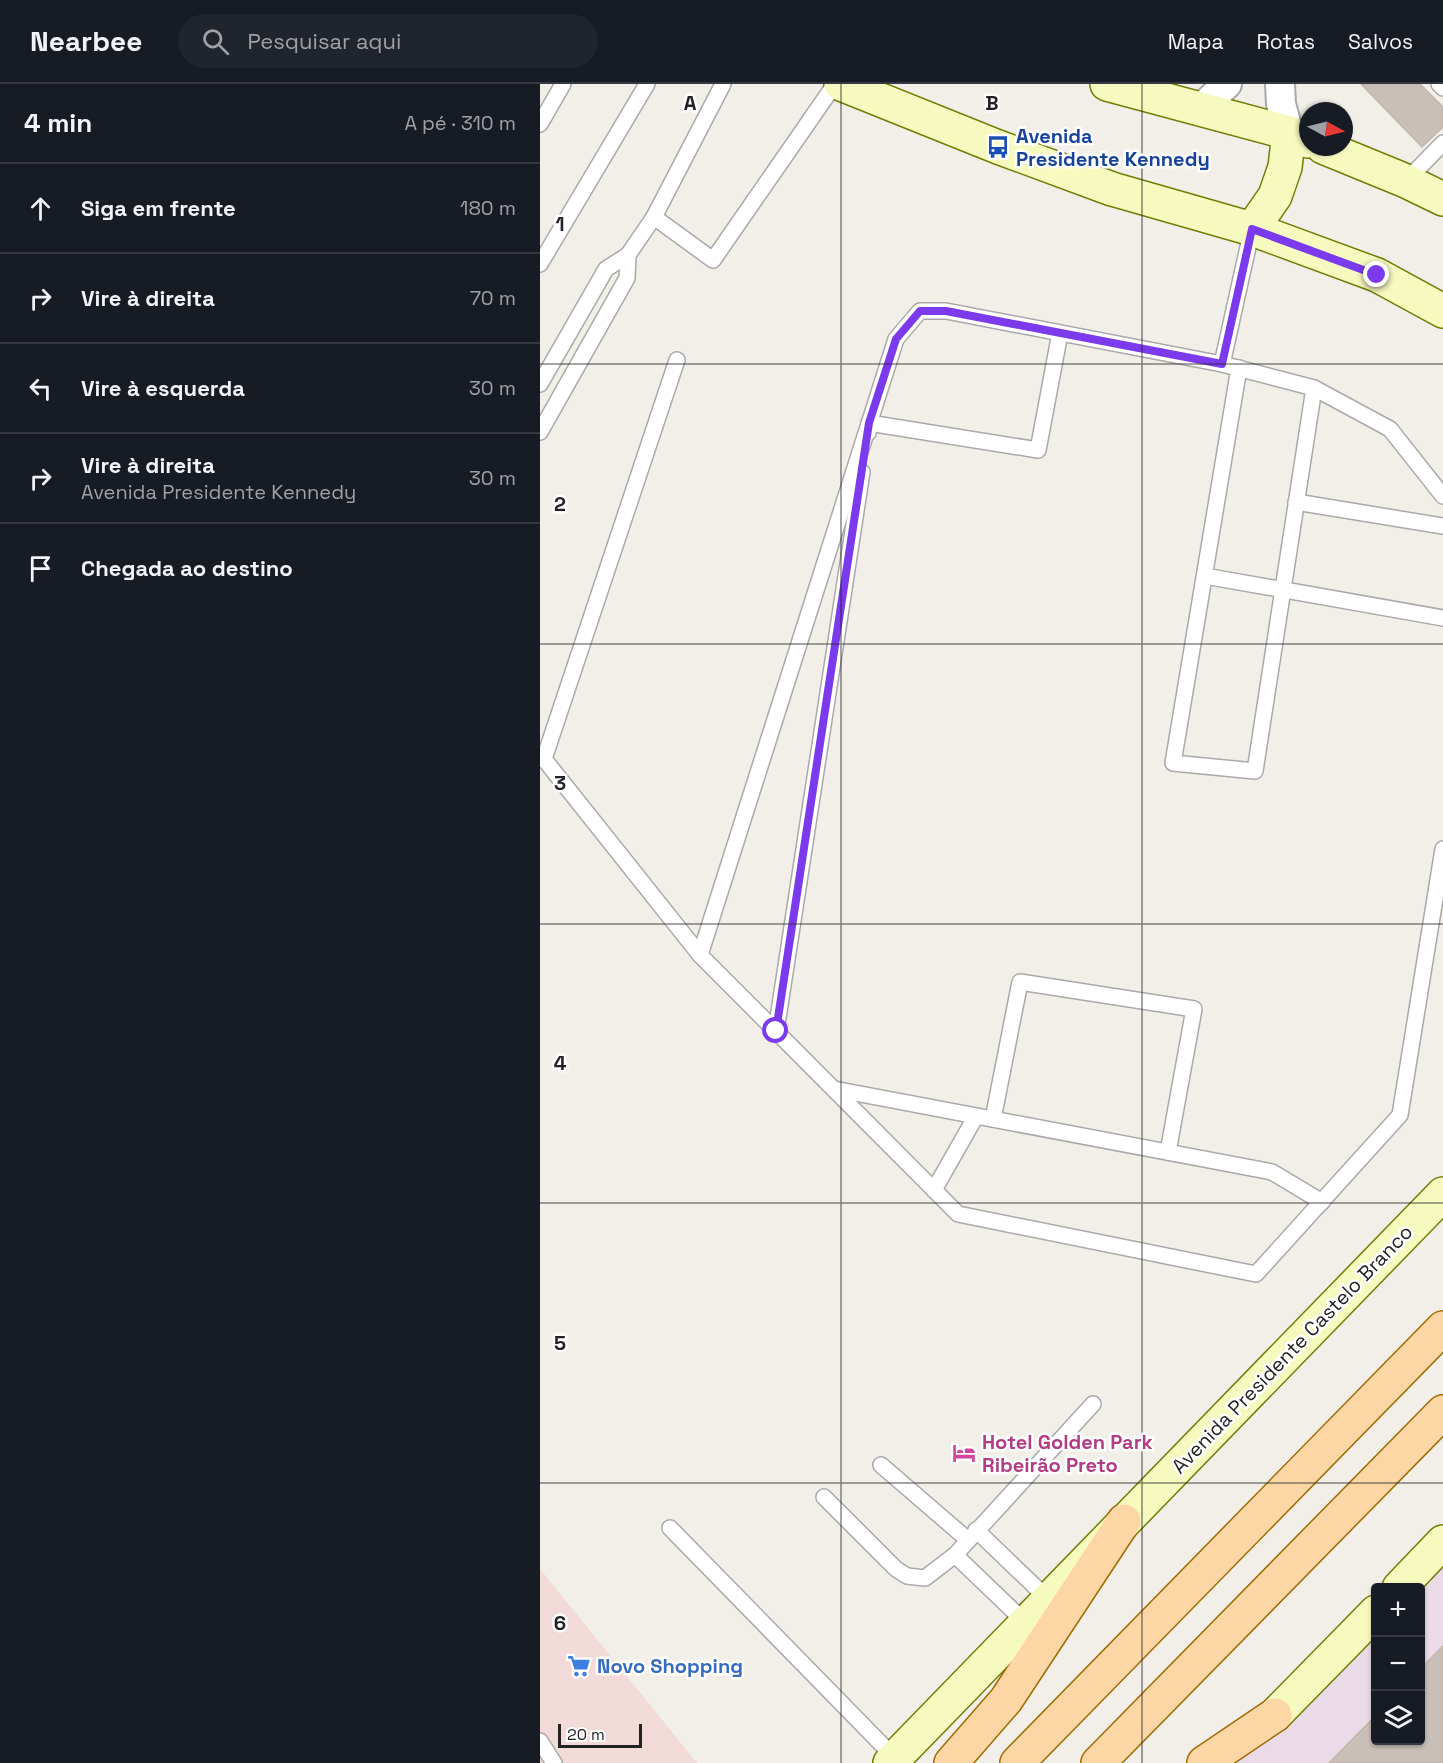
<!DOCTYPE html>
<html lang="pt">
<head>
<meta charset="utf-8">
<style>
	body { margin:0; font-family:"Space Grotesk",sans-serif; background:#20242c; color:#f1f3f6 }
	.controls { position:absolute; right:18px; bottom:18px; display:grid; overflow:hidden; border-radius:6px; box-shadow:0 2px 4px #0004 }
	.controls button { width:54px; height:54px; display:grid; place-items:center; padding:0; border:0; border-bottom:2px solid #363941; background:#171b24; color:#f1f3f6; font:30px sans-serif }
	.compass { position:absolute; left:759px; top:18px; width:54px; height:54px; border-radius:50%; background:#171b24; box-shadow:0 2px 4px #0004; rotate:97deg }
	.scale { position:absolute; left:18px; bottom:15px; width:84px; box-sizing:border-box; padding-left:6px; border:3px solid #222; border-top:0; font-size:16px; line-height:21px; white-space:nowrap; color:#222; -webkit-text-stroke:4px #fff; paint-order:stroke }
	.stop { position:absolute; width:18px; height:18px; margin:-14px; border:4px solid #7c3aed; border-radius:50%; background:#fff }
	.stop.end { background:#7c3aed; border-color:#fff; box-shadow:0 2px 6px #0008 }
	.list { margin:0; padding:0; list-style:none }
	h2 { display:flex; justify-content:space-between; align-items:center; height:78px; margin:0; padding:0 24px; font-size:26px }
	h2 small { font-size:20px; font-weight:400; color:#9ea1a6 }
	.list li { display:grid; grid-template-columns:39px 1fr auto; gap:18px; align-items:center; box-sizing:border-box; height:90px; padding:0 24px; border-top:2px solid #363941 }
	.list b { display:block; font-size:22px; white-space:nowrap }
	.list p { margin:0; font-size:20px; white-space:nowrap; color:#9ea1a6 }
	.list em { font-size:20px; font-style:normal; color:#9ea1a6 }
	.icon { flex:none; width:33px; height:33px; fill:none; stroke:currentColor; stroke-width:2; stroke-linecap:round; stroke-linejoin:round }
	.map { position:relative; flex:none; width:903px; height:1679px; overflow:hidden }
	header { display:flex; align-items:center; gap:36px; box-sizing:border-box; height:84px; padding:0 30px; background:#171b24; border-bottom:2px solid #363941 }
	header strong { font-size:28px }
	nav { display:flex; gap:33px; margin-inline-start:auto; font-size:21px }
	.search { width:420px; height:54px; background:#20242c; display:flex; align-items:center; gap:15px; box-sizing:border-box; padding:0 21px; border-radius:33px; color:#9ea1a6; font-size:22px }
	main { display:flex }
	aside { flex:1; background:#171b24 }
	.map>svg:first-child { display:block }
</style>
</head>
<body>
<header>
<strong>Nearbee</strong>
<div class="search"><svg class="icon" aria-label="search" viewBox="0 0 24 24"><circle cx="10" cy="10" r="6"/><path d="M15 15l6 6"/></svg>Pesquisar aqui</div>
<nav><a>Mapa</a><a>Rotas</a><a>Salvos</a></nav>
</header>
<main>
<aside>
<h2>4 min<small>A pé · 310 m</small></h2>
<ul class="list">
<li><svg class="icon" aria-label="ahead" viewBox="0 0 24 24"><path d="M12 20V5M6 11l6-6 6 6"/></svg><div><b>Siga em frente</b></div><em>180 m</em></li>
<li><svg class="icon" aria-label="right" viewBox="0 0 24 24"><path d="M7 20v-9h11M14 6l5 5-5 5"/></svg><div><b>Vire à direita</b></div><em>70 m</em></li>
<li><svg class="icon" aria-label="left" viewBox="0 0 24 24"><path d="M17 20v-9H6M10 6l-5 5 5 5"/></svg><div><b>Vire à esquerda</b></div><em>30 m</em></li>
<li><svg class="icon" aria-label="right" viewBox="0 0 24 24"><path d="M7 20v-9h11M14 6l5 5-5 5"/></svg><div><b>Vire à direita</b><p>Avenida Presidente Kennedy</p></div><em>30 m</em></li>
<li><svg class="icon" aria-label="arrive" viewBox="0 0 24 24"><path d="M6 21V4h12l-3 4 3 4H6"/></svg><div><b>Chegada ao destino</b></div></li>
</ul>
</aside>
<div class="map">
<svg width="903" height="1679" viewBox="0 0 903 1679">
	<rect width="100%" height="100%" fill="#f2efe9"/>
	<!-- commercial -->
	<path fill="#f2dad9" d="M0,1485L157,1679H0Z"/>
	<!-- industrial -->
	<path fill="#ebdbe8" d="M903,1461V1679H690L835,1530L836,1656H880V1504Z"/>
	<!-- building -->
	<g fill="#c7bfb8" stroke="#c4b6ab" stroke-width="1.5">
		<path d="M821,0H880L903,23V43L882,63Z"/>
		<path d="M903,1562V1679H789L836,1631V1656H880V1585Z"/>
	</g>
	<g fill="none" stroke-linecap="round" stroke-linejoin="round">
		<!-- service casing -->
		<g stroke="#a9a9a9" stroke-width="18">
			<g id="service">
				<path d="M183,0L114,133L173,176L295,0"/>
				<path d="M899,0L903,4"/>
				<path d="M0,40L23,0"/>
				<path d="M866,97L903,59"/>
				<path d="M0,180L107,0"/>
				<path d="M137,276L4,675L160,871L418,1130L716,1190L860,1031L903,765"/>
				<path d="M682,280L712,145"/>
				<path d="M699,284L633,679L715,687L774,304"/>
				<path d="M0,300L66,185L88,171L114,133"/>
				<path d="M0,348L87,194L88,171"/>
				<path d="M328,349L329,339L498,366L520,249"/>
				<path d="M756,418L903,442"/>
				<path d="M665,492L903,534"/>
				<path d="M160,871L356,255L380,227H406L682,280L774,304L850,345L903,412"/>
				<path d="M236,947L322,388"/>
				<path d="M294,1005L732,1088L782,1118"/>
				<path d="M453,1035L480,898L654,925L628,1068"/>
				<path d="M394,1106L436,1032"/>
				<path d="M341,1381L428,1456"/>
				<path d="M284,1413L356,1485L367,1492L385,1494L415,1471L553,1320"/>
				<path d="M130,1444L355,1674"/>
				<path d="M436,1446L508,1515"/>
				<path d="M415,1471L485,1538"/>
				<path d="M0,1657L14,1679"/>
			</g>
		</g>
		<!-- minor casing -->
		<g stroke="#a9a9a9" stroke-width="32">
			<g id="minor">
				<path d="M740,0L741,20L749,49"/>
				<path d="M660,25L687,0"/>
			</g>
		</g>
		<!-- secondary casing -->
		<g stroke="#707d05" stroke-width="36">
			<g id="secondary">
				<path d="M301,0L458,63L572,105L712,145L837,191L903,227"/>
				<path d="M567,0L749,49L768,57"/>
				<path d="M783,63L866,97L903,115"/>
				<path d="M712,145L735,112L745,83L749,49"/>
				<path d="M859,1504L903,1458"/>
				<path d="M735,1631L836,1528"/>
				<path d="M350,1679L903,1110"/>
			</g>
		</g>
		<!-- primary casing -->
		<g stroke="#a06b00" stroke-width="36">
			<g id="primary">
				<path d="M411,1679L466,1616L584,1437"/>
				<path d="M477,1679L903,1244"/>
				<path d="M558,1679L903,1328"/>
				<path d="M664,1679L735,1631"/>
			</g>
		</g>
		<!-- service -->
		<use href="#service" stroke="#fff" stroke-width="15"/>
		<!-- minor -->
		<use href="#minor" stroke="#fff" stroke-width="28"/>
		<!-- secondary -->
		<use href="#secondary" stroke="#f7fabf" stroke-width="33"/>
		<!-- primary -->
		<use href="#primary" stroke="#fcd6a4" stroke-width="33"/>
	</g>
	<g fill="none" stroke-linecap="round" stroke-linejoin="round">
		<!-- route -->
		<path stroke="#7c3aed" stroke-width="8" d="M236,947L329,339L356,255L380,227H406L682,280L712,145L837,191"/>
	</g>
	<!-- grid -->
	<path fill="none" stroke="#222" stroke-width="1.5" stroke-opacity="0.55" d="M301,0V1679M602,0V1679M0,280H903M0,560H903M0,840H903M0,1119H903M0,1399H903"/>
	<!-- icons -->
	<defs>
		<g id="bus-bare" transform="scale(1.8)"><path d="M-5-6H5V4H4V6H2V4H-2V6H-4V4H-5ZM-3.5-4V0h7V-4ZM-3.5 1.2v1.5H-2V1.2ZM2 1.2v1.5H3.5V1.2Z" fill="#1a4fb4" stroke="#fff" stroke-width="2.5" paint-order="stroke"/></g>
		<g id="hotel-bare" transform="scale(1.8)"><path d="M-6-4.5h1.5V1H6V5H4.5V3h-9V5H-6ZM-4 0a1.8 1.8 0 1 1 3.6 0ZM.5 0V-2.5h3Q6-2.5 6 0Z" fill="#d1479c" stroke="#fff" stroke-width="2.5" paint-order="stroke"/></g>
		<g id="supermarket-bare" transform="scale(1.8)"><path d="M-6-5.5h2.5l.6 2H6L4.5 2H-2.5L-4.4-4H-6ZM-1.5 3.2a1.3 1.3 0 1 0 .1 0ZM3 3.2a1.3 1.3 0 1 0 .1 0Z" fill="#3f7fe0" stroke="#fff" stroke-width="2.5" paint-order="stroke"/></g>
	</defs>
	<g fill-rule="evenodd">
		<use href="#bus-bare" x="458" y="63"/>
		<use href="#hotel-bare" x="424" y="1369"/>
		<use href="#supermarket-bare" x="39" y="1582"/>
	</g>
	<g text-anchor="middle" stroke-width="5" stroke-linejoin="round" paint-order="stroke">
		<!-- transit labels -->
		<g font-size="20" font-weight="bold" fill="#164399" stroke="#fff" text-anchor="start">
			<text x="476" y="59">Avenida<tspan x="476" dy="23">Presidente Kennedy</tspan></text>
		</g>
		<!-- street labels -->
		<g font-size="20" fill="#222" stroke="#fff">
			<text transform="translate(752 1265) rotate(-46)" y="7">Avenida Presidente Castelo Branco</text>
		</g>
		<!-- hotel labels -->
		<g font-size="20" font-weight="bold" fill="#b23c85" stroke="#fff" text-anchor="start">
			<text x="442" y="1365">Hotel Golden Park<tspan x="442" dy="23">Ribeirão Preto</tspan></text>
		</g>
		<!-- shop labels -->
		<g font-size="20" font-weight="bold" fill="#366cbe" stroke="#fff" text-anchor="start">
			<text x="57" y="1589">Novo Shopping</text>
		</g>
	</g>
	<g font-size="20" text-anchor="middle" font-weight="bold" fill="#222" stroke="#fff" stroke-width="5" stroke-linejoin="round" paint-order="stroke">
		<text x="150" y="26">A</text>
		<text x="452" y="26">B</text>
		<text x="20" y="147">1</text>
		<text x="20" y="427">2</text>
		<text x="20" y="706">3</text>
		<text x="20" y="986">4</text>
		<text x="20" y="1266">5</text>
		<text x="20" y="1546">6</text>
	</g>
</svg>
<div class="controls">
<button>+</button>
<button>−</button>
<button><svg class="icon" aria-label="layers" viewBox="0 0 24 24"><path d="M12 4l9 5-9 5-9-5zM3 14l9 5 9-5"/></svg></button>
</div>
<svg class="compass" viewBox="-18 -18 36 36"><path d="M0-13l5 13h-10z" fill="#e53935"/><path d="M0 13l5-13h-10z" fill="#9ea1a6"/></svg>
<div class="scale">20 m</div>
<div class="stop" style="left:236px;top:947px"></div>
<div class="stop end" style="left:837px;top:191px"></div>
</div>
</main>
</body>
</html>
